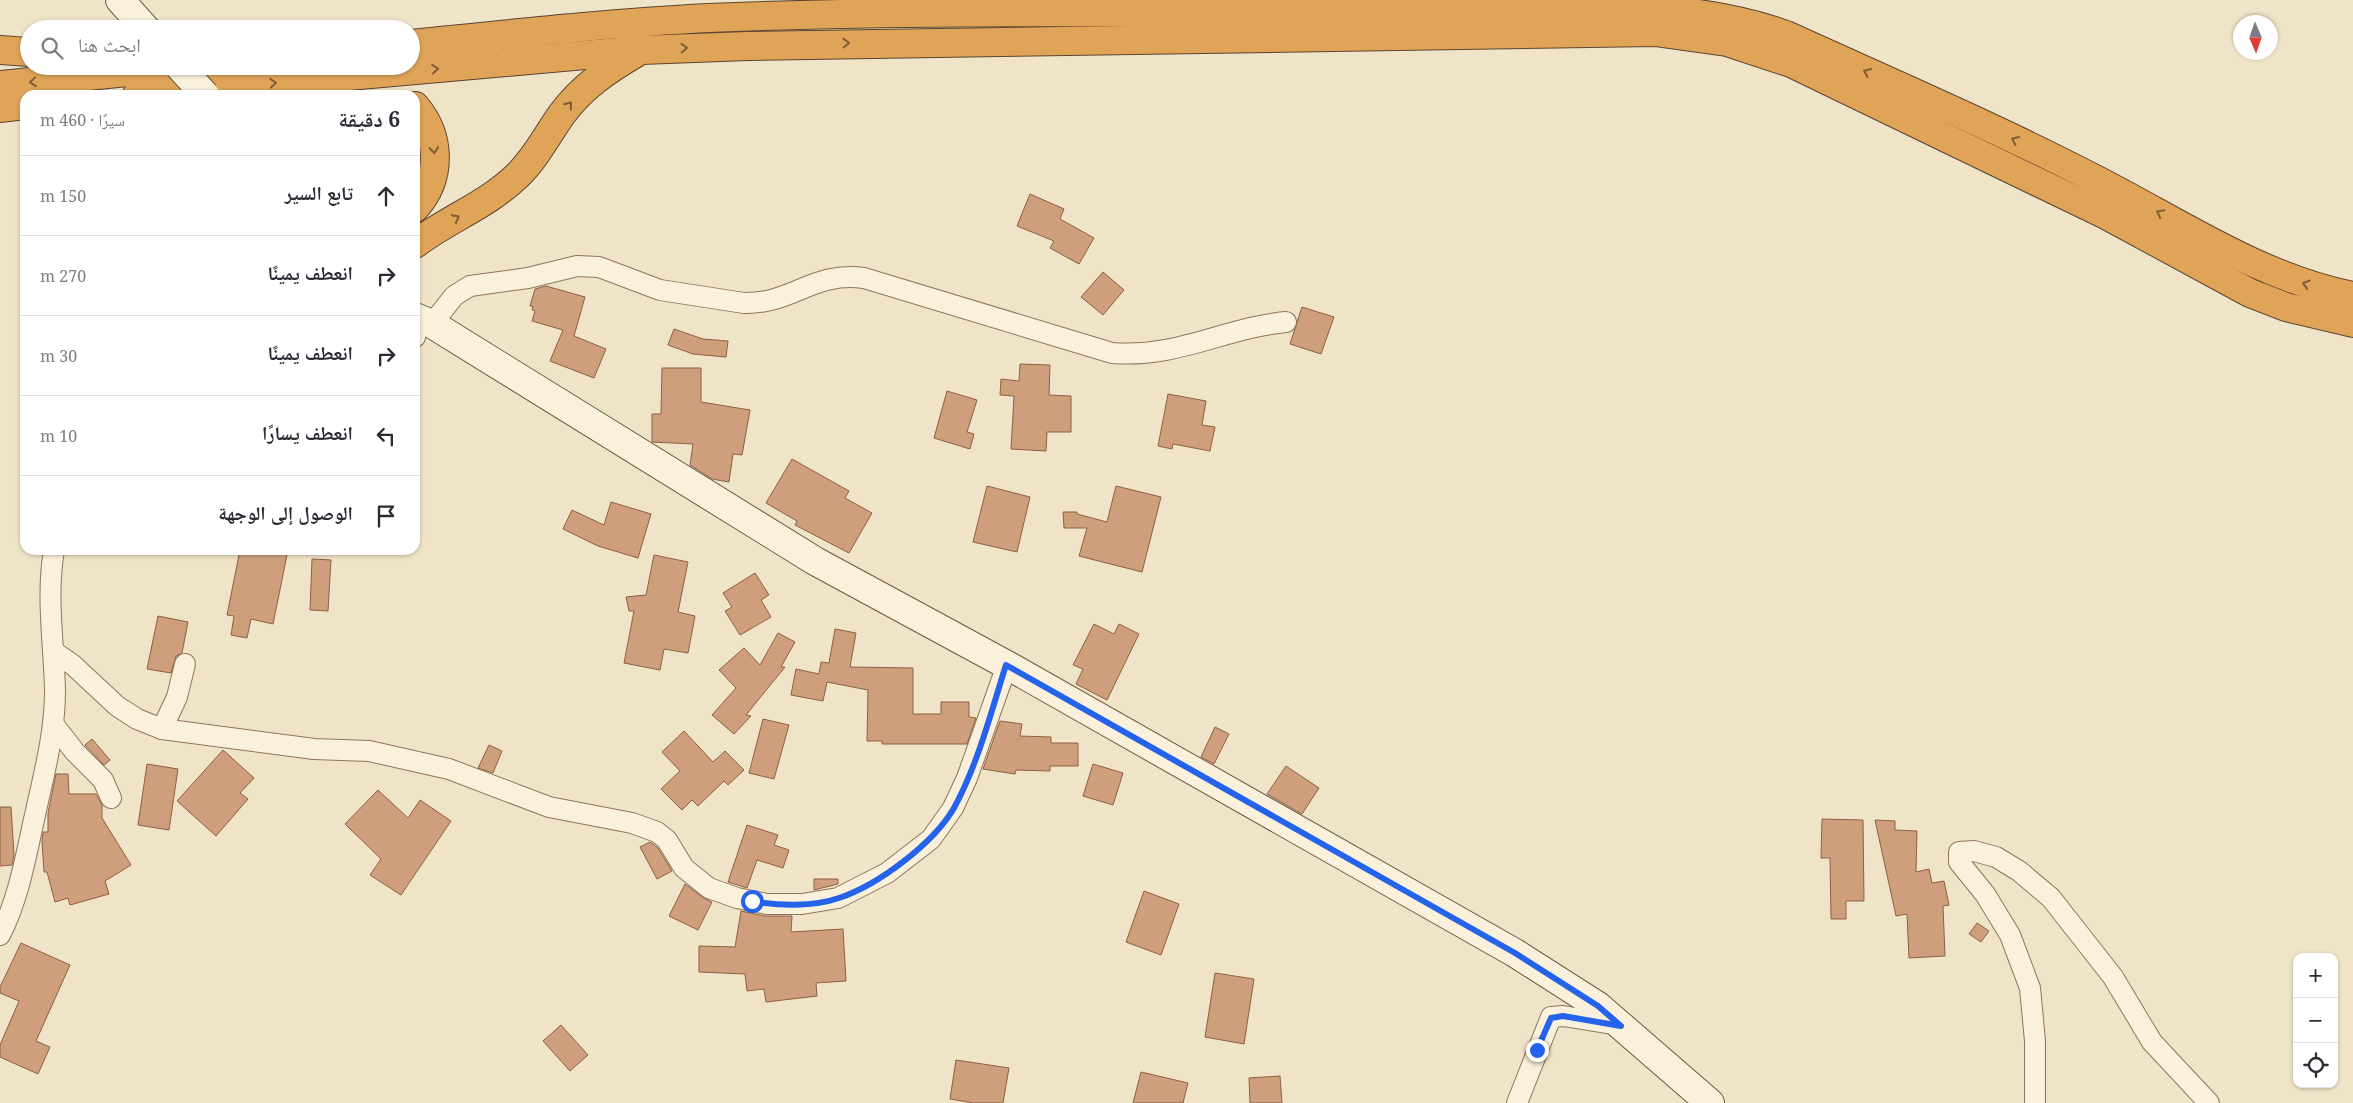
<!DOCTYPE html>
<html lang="ar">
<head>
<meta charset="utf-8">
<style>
	body { margin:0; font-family:"Noto Serif","Noto Naskh Arabic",serif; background:#f7f7f7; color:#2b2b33; direction:rtl }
	.controls { position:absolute; right:15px; bottom:15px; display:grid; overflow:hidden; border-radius:10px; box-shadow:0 1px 4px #0004 }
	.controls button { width:45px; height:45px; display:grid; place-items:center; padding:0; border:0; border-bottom:1px solid #e1e1e2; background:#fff; color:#2b2b33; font:25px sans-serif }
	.compass { position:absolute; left:2233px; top:15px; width:45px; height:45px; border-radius:50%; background:#fff; box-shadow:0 1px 4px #0004; rotate:178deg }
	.stop { position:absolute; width:15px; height:15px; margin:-11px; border:4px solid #2563eb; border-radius:50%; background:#fff }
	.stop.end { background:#2563eb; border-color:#fff; box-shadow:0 1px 5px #0008 }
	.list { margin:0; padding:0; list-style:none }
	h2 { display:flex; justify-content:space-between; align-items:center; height:65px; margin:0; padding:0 20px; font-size:21px }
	h2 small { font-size:16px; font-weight:400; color:#7c7c81 }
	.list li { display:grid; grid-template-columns:32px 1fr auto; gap:15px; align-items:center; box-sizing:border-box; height:80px; padding:0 20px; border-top:1px solid #e1e1e2 }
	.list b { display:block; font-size:19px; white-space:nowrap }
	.list em { font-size:16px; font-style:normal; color:#7c7c81 }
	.icon { flex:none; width:28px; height:28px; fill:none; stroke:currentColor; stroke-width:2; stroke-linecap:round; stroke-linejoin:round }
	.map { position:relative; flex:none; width:2353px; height:1103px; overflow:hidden; direction:ltr }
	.search { position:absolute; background:#fff; box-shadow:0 1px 4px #0004; left:20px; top:20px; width:400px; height:55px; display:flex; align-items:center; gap:12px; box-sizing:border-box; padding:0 18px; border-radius:28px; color:#7c7c81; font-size:19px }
	.panel { position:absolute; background:#fff; box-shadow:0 1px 4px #0004; left:20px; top:90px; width:400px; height:465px; border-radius:15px; direction:rtl }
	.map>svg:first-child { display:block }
</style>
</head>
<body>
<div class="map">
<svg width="2353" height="1103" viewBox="0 0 2353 1103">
	<rect width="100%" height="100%" fill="#f0e4c8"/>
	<!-- building -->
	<g fill="#cf9f7d" stroke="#8d5f41">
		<path d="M1030,194L1064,209L1060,219L1094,238L1079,264L1050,248L1054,241L1017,226Z"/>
		<path d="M1103,272L1124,290L1103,315L1081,297Z"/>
		<path d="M546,286L585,297L574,336L606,349L594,378L550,361L563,330L532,321L535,311L532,310L533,306H530L535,289Z"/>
		<path d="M1302,307L1334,317L1321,354L1290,344Z"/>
		<path d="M674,329L703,339L728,341L726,357L693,354L668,345Z"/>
		<path d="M1020,364L1050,365L1049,395L1071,396V432H1047L1046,451L1011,449L1014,396L1000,395L1001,379L1019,381Z"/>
		<path d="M662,368H701V402L750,410L742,455L733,454L729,482L712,479L690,465L693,444L652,442V414H661Z"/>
		<path d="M947,391L977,400L967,432L974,434L970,449L934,438Z"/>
		<path d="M1168,394L1206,401L1202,425L1215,427L1210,451L1173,444L1172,449L1158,446Z"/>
		<path d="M792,459L849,491L845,498L872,513L849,553L795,525L797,521L766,503Z"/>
		<path d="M987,486L1030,497L1017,552L973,542Z"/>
		<path d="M1116,486L1161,497L1142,572L1079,556L1087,528H1064L1063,512H1077V514L1107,522Z"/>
		<path d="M611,502L651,514L638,558L598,546L563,529L572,510L604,525Z"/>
		<path d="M240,550H288L273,624L251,619L247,638L231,635L234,616L227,615Z"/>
		<path d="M654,555L688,562L678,612L695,616L688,653L664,649L660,670L624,663L634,611H629L626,597L646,595Z"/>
		<path d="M312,559L331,560L328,611L310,610Z"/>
		<path d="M755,573L769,595L761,600L771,617L740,635L725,611L732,607L723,593Z"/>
		<path d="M158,616L188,622L182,653L176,656L171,673L147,669Z"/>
		<path d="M1094,624L1114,634L1119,624L1139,634L1107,700L1076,684L1083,669L1073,665Z"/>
		<path d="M835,629L856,633L850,667L913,668V714H941V702H969V717L976,718L967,744H882V741H867L868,690L827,682L823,701L791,695L796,669L819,674L821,662L829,663Z"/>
		<path d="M778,633L795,642L781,667H785L746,715L751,716L734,734L712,715L736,688L719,670L744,648L760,665Z"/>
		<path d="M763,719L789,725L774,779L749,773Z"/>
		<path d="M1000,721L1022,724L1020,736L1051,737V743H1078V766H1050V771L1016,770L1015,774L983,769Z"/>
		<path d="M1215,727L1229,734L1214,764L1201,757Z"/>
		<path d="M684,731L713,762L725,751L744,770L728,785L724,781L698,806L692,800L682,810L661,789L680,771L662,752Z"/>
		<path d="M92,739L110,760L104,765L85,745Z"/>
		<path d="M489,745L502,751L493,773L478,768Z"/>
		<path d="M223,750L254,778L240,793L248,799L216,836L177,801Z"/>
		<path d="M147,764L178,769L169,830L138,825Z"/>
		<path d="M1093,764L1123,773L1113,805L1083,796Z"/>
		<path d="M1286,766L1319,788L1302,814L1267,794Z"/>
		<path d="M56,774H68L69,794H96L102,805V818L131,865L105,881L109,894L70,905L68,898L55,902L47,872H44L42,841L43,832H48V813Z"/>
		<path d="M378,790L408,818L420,800L451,821L401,895L370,875L381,859L345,824Z"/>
		<path d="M0,807H11L14,855L12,865L0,866Z"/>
		<path d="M1822,819L1863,820L1864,901H1846V919H1831L1830,858H1821Z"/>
		<path d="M1875,820L1895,821V830L1917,831L1916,872L1929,869L1932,883L1944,881L1949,905L1943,906L1945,956L1909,958L1907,914L1896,916Z"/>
		<path d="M747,825L778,835L774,845L789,850L783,868L757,860L747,888L728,882Z"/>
		<path d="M650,842L658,848L672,871L657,879L640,847Z"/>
		<path d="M814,879H838V884L814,890Z"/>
		<path d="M685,884L702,897L712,902L698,930L669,916Z"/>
		<path d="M1144,891L1179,904L1161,955L1126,942Z"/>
		<path d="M741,911L765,916H792L791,932L843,929L846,981L816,983L817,996L766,1002L764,989L747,991L745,974L699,972V946L735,947Z"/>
		<path d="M1977,923L1989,931L1981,942L1969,934Z"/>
		<path d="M21,943L70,965L36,1041L50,1047L38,1074L0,1057V1045L19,1001L0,993V987Z"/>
		<path d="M1215,973L1254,979L1244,1044L1205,1037Z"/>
		<path d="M561,1025L588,1055L570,1071L543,1041Z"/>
		<path d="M956,1060L1009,1068L1003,1103H974L950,1099Z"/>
		<path d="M1141,1072L1188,1083L1183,1103H1133Z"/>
		<path d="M1280,1076L1282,1103H1250L1249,1078Z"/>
	</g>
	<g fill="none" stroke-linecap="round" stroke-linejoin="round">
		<!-- street casing -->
		<g stroke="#8d765c" stroke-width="22">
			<g id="street">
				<path d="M432,324L454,296L470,286L528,278L577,266L599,267L660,290L744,303C793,304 813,271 864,278L1112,353C1178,358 1224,328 1286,322"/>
				<path d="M415,337L420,319"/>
				<path d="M53,651L73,665L117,706L137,719L162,729L314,749L369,751L449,769L549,807L632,823L657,832L667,840L684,868L709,888L737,898L767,904H802L838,898L887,873L931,839L953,808L967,778L1007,665"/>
				<path d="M54,725L75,752L103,780L111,798"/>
				<path d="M162,729L177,697L185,664"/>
				<path d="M0,935C19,898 26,855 35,815C44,774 55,733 55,691C54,643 46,597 54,550"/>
				<path d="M1517,1103L1551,1017L1563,1016L1619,1025"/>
				<path d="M2035,1103V1041L2030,988L2010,935L1985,894L1959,862V852L1974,851L1996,857L2019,871L2051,898L2113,977L2152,1042L2209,1103"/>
			</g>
		</g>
		<!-- secondary casing -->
		<g stroke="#6f573f" stroke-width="30">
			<g id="secondary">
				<path d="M120,0L146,29"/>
				<path d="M415,317L432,324L815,561L1007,665L1515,953L1598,1006L1710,1103"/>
			</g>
		</g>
		<!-- highway casing -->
		<g stroke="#5b4430" stroke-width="30">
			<g id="highway">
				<path d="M411,44C510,34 609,23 708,18C927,9 1147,13 1367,13C1425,12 1482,10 1540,9C1624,7 1706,6 1786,35C1887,81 1990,125 2089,176C2175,219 2257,277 2353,296"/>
				<path d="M0,50L29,52"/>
				<path d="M0,85L186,66"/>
				<path d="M137,95L641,50L748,46L1655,32L1727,42L1791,63L2106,215L2250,293L2286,307L2353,323"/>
				<path d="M415,106C441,136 442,178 415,208"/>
				<path d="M0,108L25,105"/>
				<path d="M415,244C448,219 487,205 517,176C536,158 547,135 562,114C582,87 607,70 636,53"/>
			</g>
		</g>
		<!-- street -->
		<use href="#street" stroke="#faf1dc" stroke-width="20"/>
		<!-- secondary -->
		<use href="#secondary" stroke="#faf1dc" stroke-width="28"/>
		<!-- highway -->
		<use href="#highway" stroke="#e0a458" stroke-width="28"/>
		<!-- secondary-bridge casing -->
		<g stroke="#6f573f" stroke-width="30" stroke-linecap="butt">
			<path id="secondary-bridge" d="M179,66L205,95"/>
		</g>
		<!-- secondary-bridge -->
		<use href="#secondary-bridge" stroke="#faf1dc" stroke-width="28"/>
	</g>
	<!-- one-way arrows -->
	<defs><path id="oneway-chevron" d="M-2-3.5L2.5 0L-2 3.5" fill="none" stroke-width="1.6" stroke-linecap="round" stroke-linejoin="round" transform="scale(1.25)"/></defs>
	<g stroke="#7e5d36">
		<use href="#oneway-chevron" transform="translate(846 43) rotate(-1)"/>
		<use href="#oneway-chevron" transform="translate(684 48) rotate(-2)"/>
		<use href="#oneway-chevron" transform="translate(435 69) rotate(-5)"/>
		<use href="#oneway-chevron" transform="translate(1867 72) rotate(-155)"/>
		<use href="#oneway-chevron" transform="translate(33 82) rotate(174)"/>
		<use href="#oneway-chevron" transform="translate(273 83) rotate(-5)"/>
		<use href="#oneway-chevron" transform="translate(569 105) rotate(-51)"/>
		<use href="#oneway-chevron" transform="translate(2015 140) rotate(-155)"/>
		<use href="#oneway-chevron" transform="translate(434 150) rotate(84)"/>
		<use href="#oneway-chevron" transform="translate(2160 213) rotate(-152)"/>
		<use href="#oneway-chevron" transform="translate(456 218) rotate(-28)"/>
		<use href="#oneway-chevron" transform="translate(2306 284) rotate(-163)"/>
	</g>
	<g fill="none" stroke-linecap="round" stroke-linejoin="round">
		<!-- route -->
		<path stroke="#2563eb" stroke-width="6" d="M752,901C778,906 813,907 839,898C878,885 933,844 954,808C978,764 991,712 1006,665L1515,953L1598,1006L1621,1026L1563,1016L1551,1018L1537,1050"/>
	</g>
</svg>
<div class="controls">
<button>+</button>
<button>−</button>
<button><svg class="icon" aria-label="locate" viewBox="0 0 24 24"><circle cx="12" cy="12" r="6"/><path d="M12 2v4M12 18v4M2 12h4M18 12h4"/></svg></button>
</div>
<svg class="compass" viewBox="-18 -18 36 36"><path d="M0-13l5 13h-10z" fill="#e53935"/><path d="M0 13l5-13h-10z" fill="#7c7c81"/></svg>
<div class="stop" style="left:752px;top:901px"></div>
<div class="stop end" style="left:1537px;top:1050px"></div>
<div class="search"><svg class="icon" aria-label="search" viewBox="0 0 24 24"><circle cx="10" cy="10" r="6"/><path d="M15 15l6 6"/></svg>ابحث هنا</div>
<section class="panel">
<h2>6 دقيقة<small>سيرًا · 460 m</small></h2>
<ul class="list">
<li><svg class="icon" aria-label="ahead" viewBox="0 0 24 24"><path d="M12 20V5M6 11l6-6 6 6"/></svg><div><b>تابع السير</b></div><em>150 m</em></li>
<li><svg class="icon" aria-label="right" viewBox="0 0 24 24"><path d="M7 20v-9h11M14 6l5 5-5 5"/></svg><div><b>انعطف يمينًا</b></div><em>270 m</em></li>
<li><svg class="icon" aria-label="right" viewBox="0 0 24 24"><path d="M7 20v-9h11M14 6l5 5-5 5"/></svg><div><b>انعطف يمينًا</b></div><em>30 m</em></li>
<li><svg class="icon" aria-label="left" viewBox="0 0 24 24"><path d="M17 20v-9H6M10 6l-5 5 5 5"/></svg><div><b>انعطف يسارًا</b></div><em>10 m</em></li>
<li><svg class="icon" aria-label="arrive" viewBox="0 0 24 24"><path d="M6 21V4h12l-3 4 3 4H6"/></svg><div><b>الوصول إلى الوجهة</b></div></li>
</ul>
</section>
</div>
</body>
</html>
